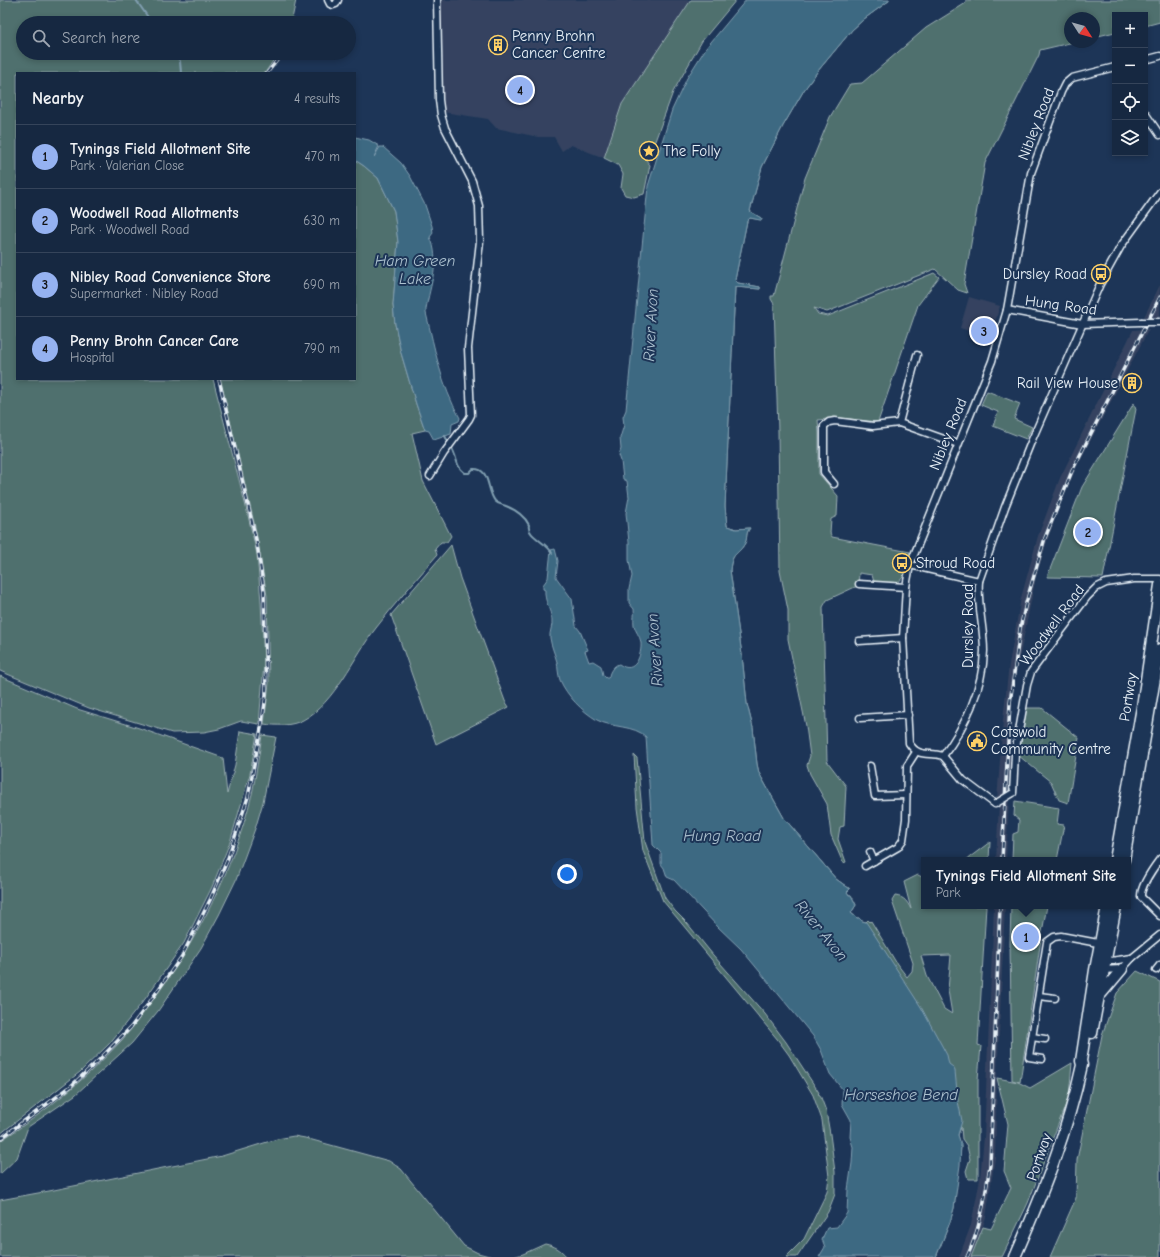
<!DOCTYPE html>
<html lang="en">
<head>
<meta charset="utf-8">
<style>
	body { margin:0; font-family:"Comic Neue",sans-serif; background:#23344c; color:#f1f3f6 }
	.controls { position:absolute; right:12px; top:12px; display:grid; overflow:hidden; border-radius:0px; box-shadow:0 2px 6px #0003 }
	.controls button { width:36px; height:36px; display:grid; place-items:center; padding:0; border:0; border-bottom:1px solid #35445a; background:#162841; color:#f1f3f6; font:20px sans-serif }
	.compass { position:absolute; left:1064px; top:12px; width:36px; height:36px; border-radius:50%; background:#162841; box-shadow:0 2px 6px #0003; rotate:126deg }
	.you { position:absolute; left:567px; top:874px; width:14px; height:14px; margin:-10px; border:3px solid #fff; border-radius:50%; background:#1a73e8; box-shadow:0 0 0 6px #1a73e833 }
	.badge { display:grid; place-items:center; width:26px; height:26px; border-radius:50%; background:#95b2f1; color:#111; font-size:13px; font-weight:700 }
	.pin { position:absolute; translate:-50% -50%; border:2px solid #fff; box-shadow:0 1px 4px #0006 }
	.popup { position:absolute; left:921px; top:857px; width:210px; height:52px; box-sizing:border-box; display:grid; place-content:center; border-radius:0px; background:#162841; filter:drop-shadow(0 1px 3px #0005); font-size:13px; white-space:nowrap; color:#9ea6b1 }
	.popup b { font-size:15px; color:#f1f3f6 }
	.popup::after { content:''; position:absolute; left:50%; top:100%; margin-left:-8px; border:8px solid transparent; border-top-color:#162841 }
	.list { margin:0; padding:0; list-style:none }
	h2 { display:flex; justify-content:space-between; align-items:center; height:52px; margin:0; padding:0 16px; font-size:17px }
	h2 small { font-size:13px; font-weight:400; color:#9ea6b1 }
	.list li { display:grid; grid-template-columns:26px 1fr auto; gap:12px; align-items:center; box-sizing:border-box; height:64px; padding:0 16px; border-top:1px solid #35445a }
	.list b { display:block; font-size:15px; white-space:nowrap }
	.list p { margin:0; font-size:13px; white-space:nowrap; color:#9ea6b1 }
	.list em { font-size:13px; font-style:normal; color:#9ea6b1 }
	.icon { flex:none; width:22px; height:22px; fill:none; stroke:currentColor; stroke-width:2; stroke-linecap:round; stroke-linejoin:round }
	.map { position:relative; flex:none; width:1160px; height:1257px; overflow:hidden }
	.search { position:absolute; background:#162841; box-shadow:0 2px 6px #0003; left:16px; top:16px; width:340px; height:44px; display:flex; align-items:center; gap:10px; box-sizing:border-box; padding:0 14px; border-radius:22px; color:#9ea6b1; font-size:15px }
	.panel { position:absolute; background:#162841; box-shadow:0 2px 6px #0003; left:16px; top:72px; width:340px; height:308px; border-radius:0px }
	.map>svg:first-child { display:block }
</style>
</head>
<body>
<div class="map">
<svg width="1160" height="1257" viewBox="0 0 1160 1257">
	<rect width="100%" height="100%" fill="#1d3557"/>
	<filter id="ink" filterUnits="userSpaceOnUse"><feTurbulence type="fractalNoise" baseFrequency=".025" numOctaves="2"/><feDisplacementMap in="SourceGraphic" scale="8" xChannelSelector="R" yChannelSelector="G"/><feConvolveMatrix kernelMatrix="1 2 1 2 8 2 1 2 1" color-interpolation-filters="sRGB"/></filter>
	<g filter="url(#ink)">
		<!-- built -->
		<g fill="#344360">
			<path d="M440,0H691L622,104L604,158L571,145L562,151L554,137H538L496,128L488,119L443,112L441,76Z"/>
			<path d="M1160,285V317H1144Z"/>
			<path d="M969,297L1000,306L990,338L960,328Z"/>
			<path d="M1149,329L1076,468L1061,502L1047,541L1036,577L1014,684L1009,727L1011,748L1008,793L997,800L1003,720L1009,664L1021,598L1038,536L1060,478L1133,330Z"/>
			<path d="M1009,799L1006,860H996L999,804Z"/>
			<path d="M994,906H1005L997,1078L995,1158L986,1217L977,1244L971,1257H959L971,1225L980,1179L984,1137Z"/>
		</g>
		<!-- green -->
		<g fill="#4f6f6e" stroke="#9cb0b3" fill-rule="evenodd">
			<path d="M0,0H296L292,19L291,20H285L283,18L282,23H23V53H278L265,73H17V379H213L246,507L257,554L261,602L264,663L259,724L241,721L219,729L204,732L172,733L89,708L0,671Z"/>
			<path d="M691,0H736L702,41L673,92L655,141L650,143L645,148L646,160L650,165L644,194L634,197L625,195L621,188L623,174L618,165L604,158L622,104Z"/>
			<path d="M890,0L864,19L852,30L817,72L804,90L783,126L762,167L750,211L751,212L761,218L762,220L750,218L747,221L736,275L735,280L738,283L760,287V289L735,287L725,506L727,526L736,529L750,528C745,534 748,537 745,543C738,556 732,551 730,570L742,655L747,704L753,728L757,764L759,773L784,818L836,879L850,889L847,892L849,895H851L856,905L851,913L857,918H859L862,921L866,922L868,920L870,922L871,921L897,964L907,977L912,971L913,963L892,901L895,896C905,897 907,902 911,909L904,882L918,875L924,878V906H986L978,1045L981,1046L978,1079V1179H968L966,1171L970,1159L967,1146L962,1139L961,1127L958,1135L961,1147L954,1208L950,1222L936,1257L918,1233L711,789L718,112ZM951,955L948,990L952,1014L944,1009L927,976L921,956Z"/>
			<path d="M968,0H1160V22L1145,26V15H1115V32L1094,37V18H1070V42H1074L1040,50L1039,55L985,163L964,284L967,293L958,290L935,269L827,312L814,308L818,314L828,316L934,273L939,277L918,305L878,422L839,418L818,420L819,433V474L838,496L837,516L831,519L830,533L832,537L910,552L903,577L897,584L878,583L874,582L872,575L859,573L858,587H855L827,600L823,607L827,761L846,786L844,826L840,827L838,839L846,862L843,863L831,835L827,804L810,774L807,765L810,756L806,726L788,639V610L780,571L778,431L774,304L771,299V296H774L805,178L830,117L850,84L862,83L926,28L966,3V1Z"/>
			<path d="M355,160L364,166L378,178L394,211L398,242L393,305L395,324L401,353L416,404L425,430L412,433L423,481L451,536L447,542H441L435,549L437,555C417,579 395,603 376,628C354,656 335,703 303,720C292,726 276,726 264,724L269,683L267,596L255,527L220,379H355Z"/>
			<path d="M987,391L1020,404L1014,419L1032,427L1026,439L993,426L998,412L981,405Z"/>
			<path d="M1134,403L1136,409L1103,578L1047,577L1082,487Z"/>
			<path d="M451,545L460,578L505,701L509,707L436,744L391,615Z"/>
			<path d="M0,676L77,709L139,728L223,758L227,794L235,765L240,731L257,734L250,774L230,842L212,887L184,943L145,999L109,1044L80,1072L0,1134Z"/>
			<path d="M1026,708H1042L1079,738L1068,803L1059,800L1051,782L1019,756Z"/>
			<path d="M262,735L276,737L263,802L256,826L236,880L219,915L201,948L158,1011L132,1043L75,1095L28,1127L17,1158L0,1174V1141C44,1113 86,1079 121,1041C131,1030 140,1017 149,1005C196,943 233,871 252,794C256,775 259,755 262,735Z"/>
			<path d="M634,755L637,758L645,842L665,898L675,911L687,923L713,955L765,1014L786,1042L818,1091L819,1093L818,1094L820,1095L826,1111L830,1134L835,1172V1194L828,1212L797,1257H786L804,1239L827,1192L829,1177L822,1120L813,1095L789,1055L778,1040L663,901L643,851L637,807Z"/>
			<path d="M1015,801L1059,808L1057,824L1064,825L1057,860H1012L1013,834L1018,832L1019,820L1014,816Z"/>
			<path d="M990,842L989,860H966Z"/>
			<path d="M1011,906H1047L1042,932L1020,1082L1012,1080L1010,942Z"/>
			<path d="M1137,971L1160,982V1257H1050L1076,1198L1077,1160L1102,1035L1117,993Z"/>
			<path d="M1072,1063L1069,1096L1028,1203L1004,1253L1002,1257H971L983,1227L991,1229L1011,1188L1004,1171L1008,1124L997,1078L1018,1082L1030,1088Z"/>
			<path d="M294,1136L305,1138L389,1161L401,1169L464,1246L478,1253L493,1257H0V1200L49,1191L222,1156L277,1139Z"/>
			<path d="M545,1244C555,1246 560,1249 567,1257H513L523,1254Z"/>
		</g>
		<!-- water -->
		<g fill="#3d6982" stroke="#819fb1">
			<path d="M746,0H890L864,19L852,30L817,72L804,90L783,126L762,167L750,211L751,212L761,218L762,220H760L750,218L747,221L736,275L735,280L738,283L760,287V289L735,287L725,506L727,526L736,529L750,528C745,534 748,537 745,543C738,556 732,551 730,570L742,655L747,704L753,728L757,764L759,773L784,818L836,879L850,889L847,892L849,895H851L856,905L851,913L857,918H859L862,921L866,922L874,934L921,1007L947,1055L949,1064L953,1067L955,1071L958,1101L962,1121L958,1135L961,1144L960,1165L954,1208L950,1222L936,1257H819L825,1247L822,1239L827,1228L837,1227L847,1213L848,1190L852,1163L853,1147L850,1137L851,1120L842,1104L843,1090L830,1074L821,1050L813,1036L741,949L717,926L674,880L667,877L664,868L661,864V853L653,845L646,737C635,725 611,728 597,720C582,711 567,696 560,680C558,674 558,668 557,662C555,654 551,646 550,638C549,632 553,626 552,620C551,610 544,601 545,590L543,589V585L548,578L551,550L555,549L558,561L556,577L572,599L576,626L580,631L588,650L585,651L589,662L593,661L601,666L603,675L606,678H608L609,677C609,672 614,665 619,664C635,676 642,655 641,642C640,636 635,631 634,625C633,619 635,614 634,609L629,603V589L632,576L629,560V542L626,513L629,497L627,481L623,479L621,461L619,455L621,449L620,438L624,425L623,417L626,410L648,186L672,110L687,78L706,48Z"/>
			<path d="M355,137L369,140L379,146L374,157L380,147H383L401,163L410,176L425,205L432,226L433,233L430,237C441,260 430,285 426,309V313C435,350 441,385 460,418L459,421L452,424L451,434L434,440L429,431L425,430L416,404L401,353L395,324L393,305L398,242L394,211L378,178L364,166L355,160Z"/>
		</g>
		<g fill="none" stroke-linecap="round" stroke-linejoin="round">
			<!-- stream -->
			<g stroke="#819fb1" stroke-width="2">
				<path d="M136,0L152,23"/>
				<path d="M174,53L180,61L181,73"/>
				<path d="M445,436C448,442 452,447 454,453C458,462 456,466 465,473H469L473,469C491,468 486,490 495,501C499,505 502,504 506,506C516,510 525,517 529,525C526,536 548,543 552,553"/>
			</g>
			<!-- minor casing -->
			<g stroke="#e8f1f8" stroke-width="9">
				<g id="minor">
					<path d="M328,0L330,4L333,5L336,4L338,0"/>
					<path d="M1145,60L1160,56"/>
					<path d="M1145,113L1160,135"/>
					<path d="M1007,310L1082,324L1141,322"/>
					<path d="M917,355L899,423L958,444"/>
					<path d="M430,476L444,453L469,419L471,415L468,348L480,241L479,206L472,181L445,128L441,115L439,100L437,0"/>
					<path d="M834,484L824,472V426L829,422L835,421L873,426L899,423"/>
					<path d="M910,565L979,581"/>
					<path d="M859,584L906,587"/>
					<path d="M859,641L903,638"/>
					<path d="M860,718L908,715"/>
					<path d="M943,756C965,727 983,688 984,651C984,628 977,604 979,581L1005,507L1031,442L1100,284L1121,246L1160,192"/>
					<path d="M870,766L875,796L906,795"/>
					<path d="M1013,793L1015,754L1027,685L1031,672L1059,634L1087,597L1096,588L1106,583L1134,579H1160"/>
					<path d="M995,804L963,780L943,756C929,751 919,759 909,743L903,638L906,587L910,565L992,361L1007,310L1031,173L1061,92L1065,84L1072,78L1115,67"/>
					<path d="M870,852L874,861"/>
					<path d="M1160,859C1154,867 1140,887 1141,897L1160,916"/>
					<path d="M865,866L898,847L903,840L906,819L907,766L916,752"/>
					<path d="M1104,962L1132,958"/>
					<path d="M1101,970L1122,969L1132,958L1160,935"/>
					<path d="M1156,970L1160,965"/>
					<path d="M1039,996L1055,998"/>
					<path d="M1032,1037L1045,1039"/>
					<path d="M1042,1059L1029,1057L1047,942L1054,937L1061,936L1103,944"/>
				</g>
			</g>
			<!-- trunk casing -->
			<g stroke="#e8f1f8" stroke-width="13">
				<g id="trunk">
					<path d="M1115,860L1142,707L1160,585"/>
					<path d="M1124,860L1160,649"/>
					<path d="M1101,994L1122,969"/>
					<path d="M1092,1033L1116,906"/>
					<path d="M1015,1257C1042,1195 1068,1131 1082,1065L1081,1061L1095,970L1107,906"/>
				</g>
			</g>
			<!-- minor -->
			<use href="#minor" stroke="#1d3557" stroke-width="6"/>
			<!-- trunk -->
			<use href="#trunk" stroke="#1d3557" stroke-width="10"/>
			<!-- rail casing -->
			<g stroke="#e8f1f8" stroke-width="3.5">
				<g id="rail">
					<path d="M267,73L283,53"/>
					<path d="M1002,860L1010,703L1020,629L1026,603L1045,538L1072,471L1160,297"/>
					<path d="M0,1139L70,1087L100,1059L131,1027L149,1003L182,956L210,900L227,861L248,797L262,723L266,695L264,591L257,544L219,379"/>
					<path d="M967,1257C981,1227 985,1197 990,1165L1000,906"/>
				</g>
			</g>
			<!-- rail -->
			<use href="#rail" stroke="#1d3557" stroke-width="2" stroke-dasharray="6" stroke-linecap="butt"/>
			<!-- minor-bridge casing -->
			<g stroke="#e8f1f8" stroke-width="9" stroke-linecap="butt">
				<g id="minor-bridge">
					<path d="M1141,322H1160"/>
					<path d="M995,804L1013,793"/>
				</g>
			</g>
			<!-- minor-bridge -->
			<use href="#minor-bridge" stroke="#1d3557" stroke-width="6"/>
		</g>
	</g>
	<!-- icons -->
	<defs>
		<g id="building-ring" transform="scale(1)"><circle r="9.5" fill="#1d3557" stroke="#ffd166" stroke-width="1.5"/><path d="M-4-6H4V6H1V3H-1V6H-4ZM-2.5-4.3h1.7v1.8h-1.7ZM.8-4.3h1.7v1.8H.8ZM-2.5-1h1.7V.8h-1.7ZM.8-1h1.7V.8H.8Z" fill="#ffd166"/></g>
		<g id="sight-ring" transform="scale(1)"><circle r="9.5" fill="#1d3557" stroke="#ffd166" stroke-width="1.5"/><path d="M0-6L1.8-2.2L6-1.7L2.9 1.2L3.7 5.4L0 3.3L-3.7 5.4L-2.9 1.2L-6-1.7L-1.8-2.2Z" fill="#ffd166"/></g>
		<g id="bus-ring" transform="scale(1)"><circle r="9.5" fill="#1d3557" stroke="#ffd166" stroke-width="1.5"/><path d="M-5-6H5V4H4V6H2V4H-2V6H-4V4H-5ZM-3.5-4V0h7V-4ZM-3.5 1.2v1.5H-2V1.2ZM2 1.2v1.5H3.5V1.2Z" fill="#ffd166"/></g>
		<g id="civic-ring" transform="scale(1)"><circle r="9.5" fill="#1d3557" stroke="#ffd166" stroke-width="1.5"/><path d="M-.6-6.5H3V-4.5H.6V-3L4-1V1h2V6H-6V1h2V-1L-.6-3ZM-1.2 2.5V6h2.4V2.5Z" fill="#ffd166"/></g>
	</defs>
	<g fill-rule="evenodd">
		<use href="#building-ring" x="498" y="45"/>
		<use href="#sight-ring" x="649" y="151"/>
		<use href="#bus-ring" x="1101" y="274"/>
		<use href="#building-ring" x="1132" y="383"/>
		<use href="#bus-ring" x="902" y="563"/>
		<use href="#civic-ring" x="977" y="741"/>
	</g>
	<g text-anchor="middle" stroke-width="4" stroke-linejoin="round" paint-order="stroke">
		<!-- poi labels -->
		<g font-size="15" fill="#e8f1f8" stroke="#1d3557" text-anchor="start">
			<text x="512" y="41">Penny Brohn<tspan x="512" dy="17">Cancer Centre</tspan></text>
			<text x="663" y="156">The Folly</text>
			<text x="1087" y="279" text-anchor="end">Dursley Road</text>
			<text x="1118" y="388" text-anchor="end">Rail View House</text>
			<text x="916" y="568">Stroud Road</text>
			<text x="991" y="737">Cotswold<tspan x="991" dy="17">Community Centre</tspan></text>
		</g>
		<!-- street labels -->
		<g font-size="15" fill="#e8f1f8" stroke="#1d3557">
			<text transform="translate(1036 124) rotate(-69)" y="5">Nibley Road</text>
			<text transform="translate(1061 305) rotate(8)" y="5">Hung Road</text>
			<text transform="translate(948 434) rotate(-68)" y="5">Nibley Road</text>
			<text transform="translate(1052 625) rotate(-53)" y="5">Woodwell Road</text>
			<text transform="translate(968 626) rotate(-90)" y="5">Dursley Road</text>
			<text transform="translate(1128 697) rotate(-81)" y="5">Portway</text>
			<text transform="translate(1039 1157) rotate(-71)" y="5">Portway</text>
		</g>
		<!-- water labels -->
		<g font-size="16" font-style="italic" fill="#acc1cf" stroke="#1d3557">
			<text x="415" y="266">Ham Green<tspan x="415" dy="18">Lake</tspan></text>
			<text transform="translate(650 325) rotate(-87)" y="6">River Avon</text>
			<text transform="translate(654 650) rotate(-94)" y="6">River Avon</text>
			<text x="722" y="841">Hung Road</text>
			<text transform="translate(822 930) rotate(51)" y="6">River Avon</text>
			<text x="901" y="1100">Horseshoe Bend</text>
		</g>
	</g>
</svg>
<div class="controls">
<button>+</button>
<button>−</button>
<button><svg class="icon" aria-label="locate" viewBox="0 0 24 24"><circle cx="12" cy="12" r="6"/><path d="M12 2v4M12 18v4M2 12h4M18 12h4"/></svg></button>
<button><svg class="icon" aria-label="layers" viewBox="0 0 24 24"><path d="M12 4l9 5-9 5-9-5zM3 14l9 5 9-5"/></svg></button>
</div>
<svg class="compass" viewBox="-18 -18 36 36"><path d="M0-13l5 13h-10z" fill="#e53935"/><path d="M0 13l5-13h-10z" fill="#9ea6b1"/></svg>
<div class="you"></div>
<div class="pin badge" style="left:1026px;top:937px">1</div>
<div class="popup"><b>Tynings Field Allotment Site</b>Park</div>
<div class="pin badge" style="left:1088px;top:532px">2</div>
<div class="pin badge" style="left:984px;top:331px">3</div>
<div class="pin badge" style="left:520px;top:90px">4</div>
<div class="search"><svg class="icon" aria-label="search" viewBox="0 0 24 24"><circle cx="10" cy="10" r="6"/><path d="M15 15l6 6"/></svg>Search here</div>
<section class="panel">
<h2>Nearby<small>4 results</small></h2>
<ul class="list">
<li><span class="badge">1</span><div><b>Tynings Field Allotment Site</b><p>Park · Valerian Close</p></div><em>470 m</em></li>
<li><span class="badge">2</span><div><b>Woodwell Road Allotments</b><p>Park · Woodwell Road</p></div><em>630 m</em></li>
<li><span class="badge">3</span><div><b>Nibley Road Convenience Store</b><p>Supermarket · Nibley Road</p></div><em>690 m</em></li>
<li><span class="badge">4</span><div><b>Penny Brohn Cancer Care</b><p>Hospital</p></div><em>790 m</em></li>
</ul>
</section>
</div>
</body>
</html>
